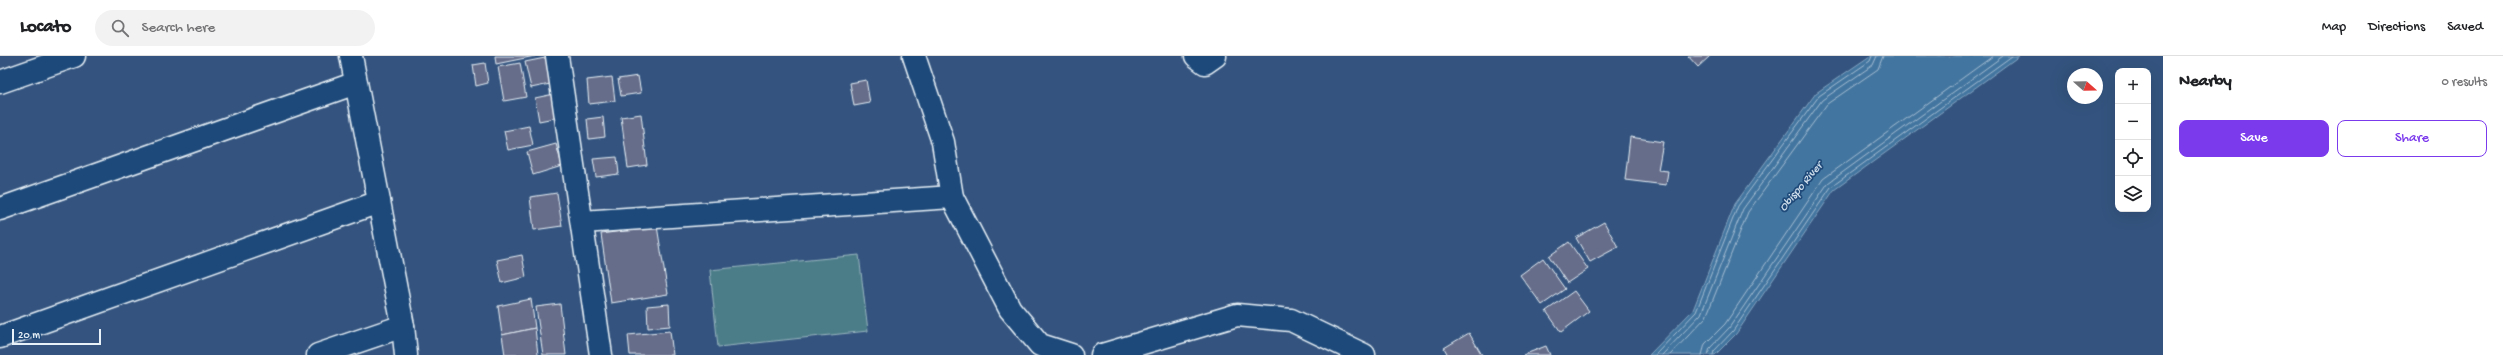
<!DOCTYPE html>
<html lang="en">
<head>
<meta charset="utf-8">
<style>
	body { margin:0; font-family:"Gochi Hand",sans-serif; background:#f2f2f2; color:#202124 }
	.controls { position:absolute; right:12px; top:12px; display:grid; overflow:hidden; border-radius:8px; box-shadow:0 4px 16px #0002 }
	.controls button { width:36px; height:36px; display:grid; place-items:center; padding:0; border:0; border-bottom:1px solid #e0e0e0; background:#fff; color:#202124; font:20px sans-serif }
	.compass { position:absolute; left:2067px; top:12px; width:36px; height:36px; border-radius:50%; background:#fff; box-shadow:0 4px 16px #0002; rotate:110deg }
	.scale { position:absolute; left:12px; bottom:10px; width:89px; box-sizing:border-box; padding-left:4px; border:2px solid #e8f1f8; border-top:0; font-size:11px; line-height:14px; white-space:nowrap; color:#e8f1f8; -webkit-text-stroke:3px #1f4a7a; paint-order:stroke }
	.list { margin:0; padding:0; list-style:none }
	h2 { display:flex; justify-content:space-between; align-items:center; height:52px; margin:0; padding:0 16px; font-size:17px }
	h2 small { font-size:13px; font-weight:400; color:#757577 }
	.actions { display:flex; gap:8px; padding:12px 16px }
	.actions a { flex:1; padding:9px 0; border:1px solid #7c3aed; border-radius:8px; text-align:center; font-size:14px; color:#7c3aed }
	.actions .main { background:#7c3aed; color:#fff }
	.icon { flex:none; width:22px; height:22px; fill:none; stroke:currentColor; stroke-width:2; stroke-linecap:round; stroke-linejoin:round }
	.map { position:relative; flex:none; width:2163px; height:299px; overflow:hidden }
	header { display:flex; align-items:center; gap:24px; box-sizing:border-box; height:56px; padding:0 20px; background:#fff; border-bottom:1px solid #e0e0e0 }
	header strong { font-size:19px }
	nav { display:flex; gap:22px; margin-inline-start:auto; font-size:14px }
	.search { width:280px; height:36px; background:#f2f2f2; display:flex; align-items:center; gap:10px; box-sizing:border-box; padding:0 14px; border-radius:22px; color:#757577; font-size:15px }
	main { display:flex }
	aside { flex:1; background:#fff }
	.map>svg:first-child { display:block }
</style>
</head>
<body>
<header>
<strong>Locato</strong>
<div class="search"><svg class="icon" aria-label="search" viewBox="0 0 24 24"><circle cx="10" cy="10" r="6"/><path d="M15 15l6 6"/></svg>Search here</div>
<nav><a>Map</a><a>Directions</a><a>Saved</a></nav>
</header>
<main>
<div class="map">
<svg width="2163" height="299" viewBox="0 0 2163 299">
	<rect width="100%" height="100%" fill="#34547f"/>
	<filter id="ink" filterUnits="userSpaceOnUse"><feTurbulence type="fractalNoise" baseFrequency=".025" numOctaves="2"/><feDisplacementMap in="SourceGraphic" scale="8" xChannelSelector="R" yChannelSelector="G"/><feConvolveMatrix kernelMatrix="1 2 1 2 8 2 1 2 1" color-interpolation-filters="sRGB"/></filter>
	<g filter="url(#ink)">
		<!-- green -->
		<path fill="#4c7d88" stroke="#9ab7c0" d="M859,199L868,275L718,291L710,214Z"/>
		<!-- water -->
		<path fill="#43749f" stroke="#85a6c3" d="M1870,0H2019L1834,134L1736,278L1715,299H1649L1693,254L1735,148L1816,37Z"/>
		<g fill="none" stroke-linecap="round" stroke-linejoin="round">
			<!-- shore -->
			<g stroke="#a6bfd4" stroke-width="1">
				<path d="M1655,299L1696,256L1738,150L1819,40L1870,5L1872,0"/>
				<path d="M1662,299L1701,258L1743,153L1822,44L1873,9L1877,0"/>
				<path d="M1670,299L1706,261L1748,156L1827,48L1878,13L1883,0"/>
				<path d="M1702,299L1705,288L1725,268L1823,123L1993,0"/>
				<path d="M1708,299L1710,292L1729,272L1828,127L2003,0"/>
				<path d="M1713,299L1714,295L1733,275L1831,131L2012,0"/>
			</g>
		</g>
		<!-- building -->
		<g fill="#666d8a" stroke="#e8f1f8">
			<path d="M495,0H535L496,8Z"/>
			<path d="M1688,0H1710L1698,11Z"/>
			<path d="M550,1L555,27L531,32L525,6Z"/>
			<path d="M485,7L488,27L476,30L473,9Z"/>
			<path d="M520,7L526,41L504,45L498,11Z"/>
			<path d="M638,20L641,37L621,40L618,23Z"/>
			<path d="M612,21L615,45L589,48L587,24Z"/>
			<path d="M866,24L870,47L854,50L850,27Z"/>
			<path d="M554,38L559,61L539,65L535,42Z"/>
			<path d="M641,58L647,109L628,112L621,61Z"/>
			<path d="M603,61L605,81L589,83L587,63Z"/>
			<path d="M529,70L533,89L508,94L504,75Z"/>
			<path d="M1630,81L1663,86L1658,114L1668,115L1666,129L1625,124Z"/>
			<path d="M556,88L562,110L533,119L527,96Z"/>
			<path d="M617,101L619,118L596,121L593,103Z"/>
			<path d="M557,137L562,170L534,174L530,141Z"/>
			<path d="M1604,166L1618,191L1590,206L1576,182Z"/>
			<path d="M657,170L668,238L611,247L601,178Z"/>
			<path d="M1569,186L1588,213L1567,227L1549,200Z"/>
			<path d="M522,199L526,221L502,227L497,204Z"/>
			<path d="M1543,202L1565,233L1542,249L1520,219Z"/>
			<path d="M1574,235L1589,255L1561,276L1546,255Z"/>
			<path d="M531,243L535,272L502,279L498,250Z"/>
			<path d="M560,248L566,299H543L536,251Z"/>
			<path d="M669,248L670,270L648,272L647,250Z"/>
			<path d="M535,272L538,299H505L502,279Z"/>
			<path d="M670,275L673,299H630L628,279Z"/>
			<path d="M1469,277L1482,299H1448L1444,292Z"/>
			<path d="M1546,290L1550,299H1523Z"/>
		</g>
		<g fill="none" stroke-linecap="round" stroke-linejoin="round">
			<!-- street casing -->
			<g stroke="#e8f1f8" stroke-width="25">
				<g id="street">
					<path d="M351,0L403,270L406,299"/>
					<path d="M557,0L601,299"/>
					<path d="M914,0L943,86L952,141L1010,253L1040,289L1071,299"/>
					<path d="M1196,0L1205,7L1215,0"/>
					<path d="M0,26L74,0"/>
					<path d="M0,153L356,27"/>
					<path d="M582,166L952,141"/>
					<path d="M0,281L379,146"/>
					<path d="M318,299L403,270"/>
					<path d="M1102,299L1237,259L1291,264L1364,299"/>
				</g>
			</g>
			<!-- street -->
			<use href="#street" stroke="#1f4a7a" stroke-width="22"/>
		</g>
	</g>
	<g text-anchor="middle" stroke-width="3.5" stroke-linejoin="round" paint-order="stroke">
		<!-- water labels -->
		<g font-size="12" font-style="italic" fill="#cfdeeb" stroke="#1f4a7a">
			<text transform="translate(1800 130) rotate(-50)" y="4">Obispo River</text>
		</g>
	</g>
</svg>
<div class="controls">
<button>+</button>
<button>−</button>
<button><svg class="icon" aria-label="locate" viewBox="0 0 24 24"><circle cx="12" cy="12" r="6"/><path d="M12 2v4M12 18v4M2 12h4M18 12h4"/></svg></button>
<button><svg class="icon" aria-label="layers" viewBox="0 0 24 24"><path d="M12 4l9 5-9 5-9-5zM3 14l9 5 9-5"/></svg></button>
</div>
<svg class="compass" viewBox="-18 -18 36 36"><path d="M0-13l5 13h-10z" fill="#e53935"/><path d="M0 13l5-13h-10z" fill="#757577"/></svg>
<div class="scale">20 m</div>
</div>
<aside>
<h2>Nearby<small>0 results</small></h2>
<ul class="list">
</ul>
<div class="actions"><a class="main">Save</a><a>Share</a></div>
</aside>
</main>
</body>
</html>
